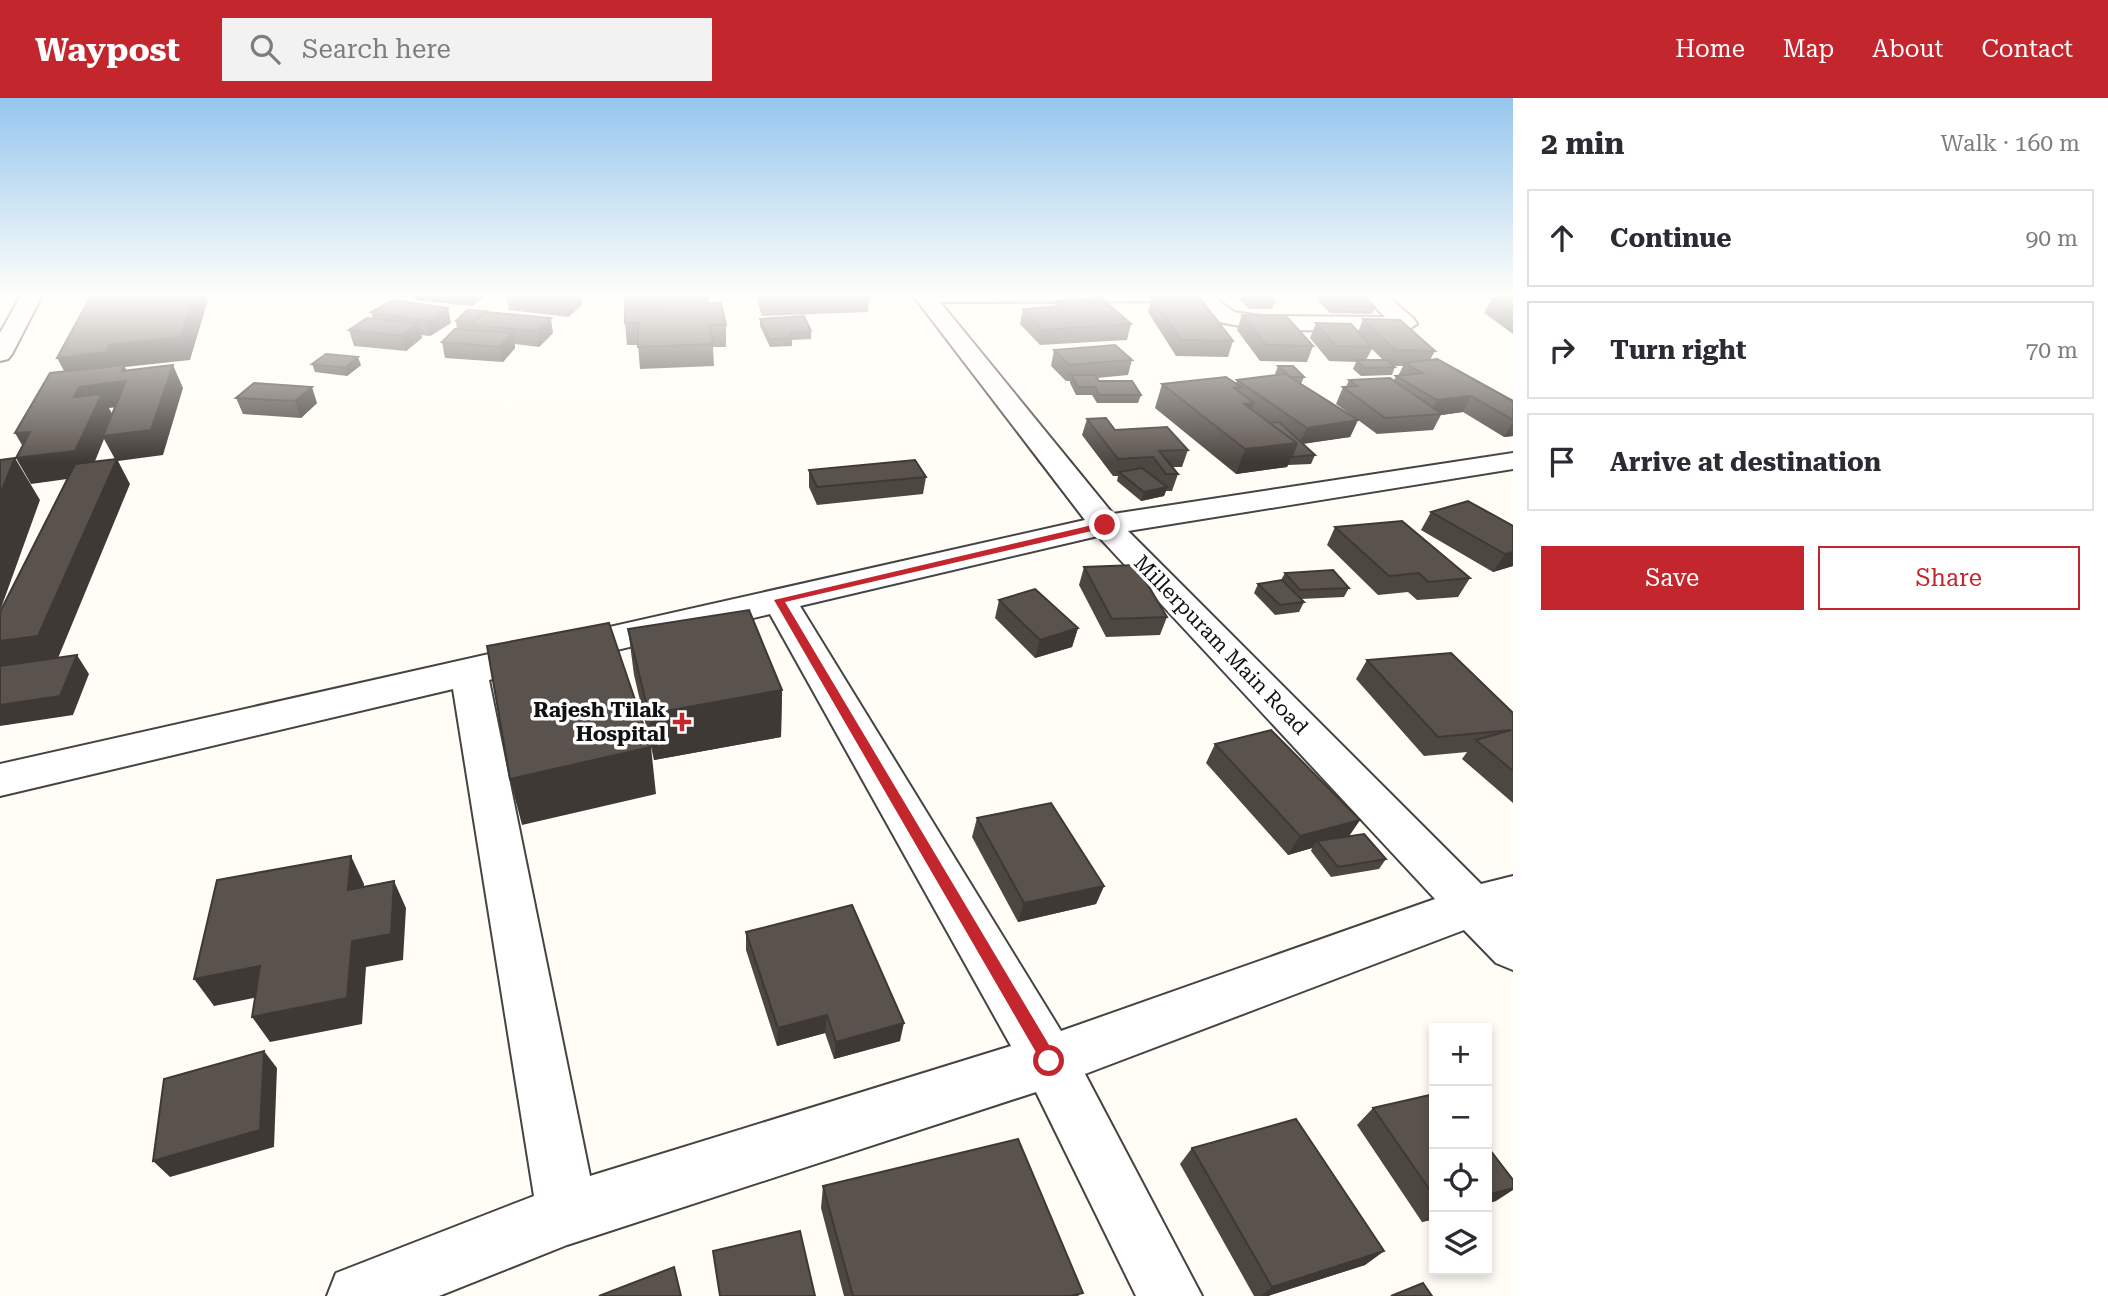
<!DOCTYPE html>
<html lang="en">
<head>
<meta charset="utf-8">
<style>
	body { margin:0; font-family:"Roboto Serif",serif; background:#f2f2f3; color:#2b2b33 }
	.controls { position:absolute; right:21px; bottom:21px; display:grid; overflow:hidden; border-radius:0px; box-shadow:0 4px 10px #0003 }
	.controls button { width:63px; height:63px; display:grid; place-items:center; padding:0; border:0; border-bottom:2px solid #e1e1e2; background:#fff; color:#2b2b33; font:35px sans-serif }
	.stop { position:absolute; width:21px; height:21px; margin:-16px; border:5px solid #c4262e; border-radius:50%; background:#fff }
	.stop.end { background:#c4262e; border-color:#fff; box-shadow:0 2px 7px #0008 }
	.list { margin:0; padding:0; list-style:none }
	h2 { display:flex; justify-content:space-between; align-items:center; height:91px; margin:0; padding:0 28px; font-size:30px }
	h2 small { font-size:23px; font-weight:400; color:#7c7c81 }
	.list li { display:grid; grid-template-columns:46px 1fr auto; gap:21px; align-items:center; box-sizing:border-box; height:98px; margin:0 14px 14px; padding:0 14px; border:2px solid #e1e1e2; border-radius:0px }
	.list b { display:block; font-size:26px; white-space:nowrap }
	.list em { font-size:23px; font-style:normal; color:#7c7c81 }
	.actions { display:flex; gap:14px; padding:21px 28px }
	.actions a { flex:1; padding:16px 0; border:2px solid #c4262e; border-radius:0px; text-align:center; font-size:24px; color:#c4262e }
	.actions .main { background:#c4262e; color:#fff }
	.icon { flex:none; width:38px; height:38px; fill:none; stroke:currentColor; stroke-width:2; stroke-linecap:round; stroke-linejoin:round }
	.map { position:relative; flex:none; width:1513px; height:1198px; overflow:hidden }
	header { display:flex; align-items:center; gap:42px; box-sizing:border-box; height:98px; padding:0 35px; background:#c4262e; color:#fff }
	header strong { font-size:33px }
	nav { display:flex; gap:38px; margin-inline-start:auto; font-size:24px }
	.search { width:490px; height:63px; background:#f2f2f3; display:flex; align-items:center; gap:18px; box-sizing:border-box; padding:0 24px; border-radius:0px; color:#7c7c81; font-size:26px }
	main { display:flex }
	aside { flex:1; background:#fff }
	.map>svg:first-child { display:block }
</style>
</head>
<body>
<header>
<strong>Waypost</strong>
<div class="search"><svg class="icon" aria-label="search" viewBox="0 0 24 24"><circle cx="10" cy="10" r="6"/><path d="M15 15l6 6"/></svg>Search here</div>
<nav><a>Home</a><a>Map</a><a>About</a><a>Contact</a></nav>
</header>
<main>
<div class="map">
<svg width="1513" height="1198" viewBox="0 0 1513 1198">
	<rect width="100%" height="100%" fill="#fffdf5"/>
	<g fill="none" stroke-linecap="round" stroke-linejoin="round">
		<!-- minor casing -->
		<g stroke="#444" stroke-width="4">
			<g id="minor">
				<path d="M22,196H43L12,256L8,261L0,263V235Z"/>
				<path d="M912,196H1210L1234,214L1261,218L1385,219L1362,196H1385L1414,221L1417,226L1406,233L1261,232L1219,224L1192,203L940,204L1113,416L1513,355V371L1128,433L1481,786L1513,778V872L1496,865L1464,832L1085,976L1202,1198H1136L1036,994L567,1147L439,1198H327L336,1175L534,1098L453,591L0,698V666L1085,422ZM1098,438L1435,801L1061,933L800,508ZM770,516L1011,948L590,1078L489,582Z"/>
			</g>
		</g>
		<!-- minor -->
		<use href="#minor" fill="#fff" fill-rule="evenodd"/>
	</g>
	<!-- wall -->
	<g fill="#4d4742" fill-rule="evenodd">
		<path d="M413,196H487L472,208L415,202Z"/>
		<path d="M507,196L582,207L568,219L509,212L506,197Z"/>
		<path d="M710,196L709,205L726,227V249H713L714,268L640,271L638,247H627L625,225L624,199Z"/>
		<path d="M757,196H868L869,199L868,214L762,218L757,202Z"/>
		<path d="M1240,196H1267L1275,204L1272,211H1249L1239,201Z"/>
		<path d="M1315,196H1362L1375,209L1372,216L1330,215L1318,203L1320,199Z"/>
		<path d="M1500,196H1513V236L1484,215L1492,201H1497Z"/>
		<path d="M1152,199L1233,243L1228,259L1176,258L1148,214Z"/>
		<path d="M1056,203L1131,226L1127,242L1040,247L1020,226L1023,211L1055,209Z"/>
		<path d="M371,214L451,225L430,238L421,237L422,240L406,253L354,248L349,232L373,221Z"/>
		<path d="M487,214L553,235L539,249L515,246V250L503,264L445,260L442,244L457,231L456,223Z"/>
		<path d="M1242,217L1313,248L1307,264L1260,263L1237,232Z"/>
		<path d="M760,221L811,233V241L792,242V248L770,249L760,228Z"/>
		<path d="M1363,221L1435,253L1430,262L1513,303V338L1504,339L1463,314L1441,317L1433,332L1377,336L1358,322L1350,339L1303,346L1315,357L1311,366L1288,367L1287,369L1236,376L1155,310L1162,286L1236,285L1237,282L1276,277L1275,276L1278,268L1304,279L1301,286L1358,322L1336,306L1343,289H1346L1349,282H1394L1396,278H1398L1403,268H1393L1395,269L1392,277L1361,278L1353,271L1356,264L1329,263L1310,240L1316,225L1358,234ZM1372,251L1383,262H1366Z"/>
		<path d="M1054,252L1132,262L1128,277L1097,280L1099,283L1141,297L1138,305H1097L1092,297H1076L1070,285V283H1066L1051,268Z"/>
		<path d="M312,266L361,267L347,278L315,274Z"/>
		<path d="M236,300L317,305L301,320L243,316Z"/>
		<path d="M1087,321L1115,332L1188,352L1182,369H1173L1178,376L1172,393H1166L1164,398L1141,403L1117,383L1118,378H1113L1082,337Z"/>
		<path d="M809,372L926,379L923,396L817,407L809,389Z"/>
		<path d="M1431,414L1513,428V468L1493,474L1421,432Z"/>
		<path d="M1335,429L1470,480L1458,499L1417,502L1408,494L1378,497L1327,447Z"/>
		<path d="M1084,469L1167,519L1160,537L1106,539L1079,487Z"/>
		<path d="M1285,475L1349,490L1344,499L1301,501L1304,504L1299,514L1275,517L1254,495L1258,486L1281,482Z"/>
		<path d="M999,502L1078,530L1072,549L1035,560L995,520Z"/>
		<path d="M628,531L782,592L781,639L654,662L634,577Z"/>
		<path d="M1367,562L1513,615V705L1462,661L1467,654L1424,658L1356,581Z"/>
		<path d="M1215,646L1360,722L1349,738L1386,761L1379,771L1331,779L1311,753L1312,750L1288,757L1206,665Z"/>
		<path d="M977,720L1104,788L1096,806L1018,824L972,739Z"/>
		<path d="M746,834L900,943L834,961L825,935L777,948L746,852Z"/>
		<path d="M1434,996V1121L1422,1124L1357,1027L1373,1010Z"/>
		<path d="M1192,1050L1384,1153L1365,1167L1268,1198H1254L1180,1066Z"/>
		<path d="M823,1088L1080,1198H844L821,1110Z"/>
	</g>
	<!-- shaded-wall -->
	<g fill="#3f3936">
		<path d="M195,196H206L208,202L190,262L125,269L135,290L122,273L69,282L57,260Z"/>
		<path d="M476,196H487L472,208L471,201Z"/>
		<path d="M576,196H581L582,207L568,219L566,205Z"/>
		<path d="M448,210L451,225L430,238L427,223Z"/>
		<path d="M551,220L553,235L539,249L537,233Z"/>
		<path d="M418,225L422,240L406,253L402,238Z"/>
		<path d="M513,235L515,250L503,264L500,249Z"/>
		<path d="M358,259L361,267L347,278L345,270Z"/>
		<path d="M173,267L183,290L163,357L118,363L130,386L56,565L4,573L0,568V543L38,538L116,363L104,341L89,378L31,386L16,360L29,359L15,335L30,334L43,357L75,353L94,312H91L87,322L74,299L79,289L126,283L137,307L109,310L114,319L106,338L151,332Z"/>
		<path d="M312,289L317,305L301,320L295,303Z"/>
		<path d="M1471,298L1463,314L1441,317L1442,316L1429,317L1437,302Z"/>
		<path d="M1254,305L1245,329L1244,306Z"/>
		<path d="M1358,322L1350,339L1299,346L1307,330Z"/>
		<path d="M1513,324V338L1504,339Z"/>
		<path d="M1297,345L1287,369L1236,376L1245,351Z"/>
		<path d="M15,360L40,402L0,513V396Z"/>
		<path d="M1167,389L1164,398L1141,403L1144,394Z"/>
		<path d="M1513,454V468L1493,474L1505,456Z"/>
		<path d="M1078,530L1072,549L1035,560L1040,542Z"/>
		<path d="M77,557L89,576L73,617L0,628V607Z"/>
		<path d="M782,592L781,639L654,662L649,616Z"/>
		<path d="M651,649L656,696L522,727L510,681Z"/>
		<path d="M1360,722L1347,741L1317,743L1312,750L1288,757L1300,738Z"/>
		<path d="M351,758L364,786L361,819L348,792Z"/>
		<path d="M394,783L406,810L403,862L366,869L362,926L270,944L252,919L352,843Z"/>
		<path d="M1104,788L1096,806L1018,824L1024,805Z"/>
		<path d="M260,868L278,895L214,908L194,881Z"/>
		<path d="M827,917L825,935L777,948L778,930Z"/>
		<path d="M904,925L900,943L834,961L836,944Z"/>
		<path d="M264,953L277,970L274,1049L170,1079L153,1063Z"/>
		<path d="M1513,1090V1092L1496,1103L1487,1106V1097Z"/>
		<path d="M1434,1116V1121L1422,1124Z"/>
		<path d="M1384,1153L1365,1167L1268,1198H1261L1272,1189Z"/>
	</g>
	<!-- building -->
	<g fill="#5a524d" stroke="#3f3936" stroke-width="2">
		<path d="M92,196H195L180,239L109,247L106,254L57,260Z"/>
		<path d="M428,196L452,197L476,196L471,201Z"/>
		<path d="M507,196H576L566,205L506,197Z"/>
		<path d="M625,196H708V199H624Z"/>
		<path d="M760,196H868L869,199L762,204Z"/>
		<path d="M1244,196H1267L1275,204H1252Z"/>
		<path d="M1322,196H1362L1375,209L1333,208Z"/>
		<path d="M1152,199L1200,200L1233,243L1181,242Z"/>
		<path d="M1101,200L1131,226L1043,232L1023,211L1062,208L1056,203Z"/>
		<path d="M1492,201H1513V216Z"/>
		<path d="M393,202L448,210L427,223L371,214Z"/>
		<path d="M721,205L726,227H710L713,246L638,249V225H625V208Z"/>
		<path d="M467,212L486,213L473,224L456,223Z"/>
		<path d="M486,214L551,220L537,233L470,227Z"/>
		<path d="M1242,217L1286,218L1313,248L1266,247Z"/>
		<path d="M804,218L811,233L790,235L792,240L770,241L760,221Z"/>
		<path d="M367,220L418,225L402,238L349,232Z"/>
		<path d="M1363,221L1400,222L1435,253L1395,252Z"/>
		<path d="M1316,225L1351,226L1372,249L1336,248Z"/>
		<path d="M455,231L513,235L500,249L442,244Z"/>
		<path d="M1115,247L1132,262L1069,267L1054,252Z"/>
		<path d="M326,256L358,259L345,270L312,266Z"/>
		<path d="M1437,261L1513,303V322L1471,298L1437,302L1396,278L1423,275L1404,265Z"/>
		<path d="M1356,262H1387L1395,269L1365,270Z"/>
		<path d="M124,267L122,273L173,267L151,332L103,338L126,283L79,289L74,299L102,296L75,353L16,360L30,334L15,335L50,275Z"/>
		<path d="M1278,268H1293L1304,279H1291Z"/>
		<path d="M1285,276L1358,322L1307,330L1237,282Z"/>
		<path d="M1071,277H1095L1099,283H1132L1141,297H1099L1095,289H1078Z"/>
		<path d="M1226,279L1241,289L1234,290L1254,305L1244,306L1297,345L1245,351L1162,286Z"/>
		<path d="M1390,280L1442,316L1385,320L1343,289L1357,288L1349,282Z"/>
		<path d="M254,285L312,289L295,303L236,300Z"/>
		<path d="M1106,320L1115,332L1167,329L1188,352L1159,353L1178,376H1166L1153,359L1118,361L1087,321Z"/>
		<path d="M1279,324L1315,357L1292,359V358L1297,345L1270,325Z"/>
		<path d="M15,360L0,396V362Z"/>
		<path d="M117,361L38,538L0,543V514L75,366Z"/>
		<path d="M915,362L926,379L817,389L809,372Z"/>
		<path d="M1142,370L1167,389L1144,394L1119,374Z"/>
		<path d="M1468,403L1513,428V454L1505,456L1431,414Z"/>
		<path d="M1402,423L1470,480L1428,484L1419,475L1389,478L1335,429Z"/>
		<path d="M1136,467L1167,519L1112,521L1084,469Z"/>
		<path d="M1333,472L1349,490L1300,492L1285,475Z"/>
		<path d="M1282,482L1304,504L1280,507L1258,486Z"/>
		<path d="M1035,491L1078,530L1040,542L999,502Z"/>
		<path d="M749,512L782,592L649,616L628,531Z"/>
		<path d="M609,525L651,649L510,681L487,548Z"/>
		<path d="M1451,555L1513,615V673L1476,642L1511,632L1438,639L1367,562Z"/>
		<path d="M77,557L60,598L0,607V568Z"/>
		<path d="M1271,632L1360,722L1300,738L1215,646Z"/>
		<path d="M1051,705L1104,788L1024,805L977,720Z"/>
		<path d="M1364,736L1386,761L1338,769L1317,743Z"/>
		<path d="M351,758L348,792L394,783L391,836L352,843L347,900L252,919L260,868L194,881L217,782Z"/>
		<path d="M852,807L904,925L836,944L827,917L778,930L746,834Z"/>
		<path d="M264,953L260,1032L153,1063L164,981Z"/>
		<path d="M1434,996V1098L1373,1010Z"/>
		<path d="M1296,1021L1384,1153L1272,1189L1192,1050Z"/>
		<path d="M1018,1041L1083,1195L1070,1198H853L823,1088Z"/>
		<path d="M1487,1048L1513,1082V1090L1487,1097Z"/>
		<path d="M800,1133L815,1198H720L713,1153Z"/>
		<path d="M674,1169L681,1198H599Z"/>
		<path d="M1423,1185L1432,1198H1391Z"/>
	</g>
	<!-- sky -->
	<linearGradient id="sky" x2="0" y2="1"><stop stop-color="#95c6ee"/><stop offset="0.54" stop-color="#fffefa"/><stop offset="1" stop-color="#fffefa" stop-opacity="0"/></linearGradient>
	<rect width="1513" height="364" fill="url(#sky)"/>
	<!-- route -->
	<path fill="#c4262e" d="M1105,424L1109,429L785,504L1055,957V968L1049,970L1044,968L774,502Z"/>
	<!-- markers -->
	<path fill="#c4262e" stroke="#fff" stroke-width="2.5" d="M678.5 613.5h7v7h7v7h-7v7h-7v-7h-7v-7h7z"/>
	<g text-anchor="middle" stroke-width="7" stroke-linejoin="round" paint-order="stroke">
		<!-- street labels -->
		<g font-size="21" fill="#111" stroke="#fff">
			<text transform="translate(1221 547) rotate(46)" y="7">Millerpuram Main Road</text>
		</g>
		<!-- poi labels -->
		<g font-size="21" font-weight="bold" fill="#111" stroke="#fff" text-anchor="end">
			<text x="666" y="619">Rajesh Tilak<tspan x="666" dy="24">Hospital</tspan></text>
		</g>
	</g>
</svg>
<div class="controls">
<button>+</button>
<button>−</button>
<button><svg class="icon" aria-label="locate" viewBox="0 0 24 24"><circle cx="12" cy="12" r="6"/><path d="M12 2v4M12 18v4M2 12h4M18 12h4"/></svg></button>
<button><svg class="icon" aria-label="layers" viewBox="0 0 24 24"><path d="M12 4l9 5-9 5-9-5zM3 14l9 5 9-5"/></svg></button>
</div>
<div class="stop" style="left:1049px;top:963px"></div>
<div class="stop end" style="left:1105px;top:427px"></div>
</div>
<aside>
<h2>2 min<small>Walk · 160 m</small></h2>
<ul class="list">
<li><svg class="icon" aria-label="ahead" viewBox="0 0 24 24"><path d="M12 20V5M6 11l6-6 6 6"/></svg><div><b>Continue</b></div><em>90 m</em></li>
<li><svg class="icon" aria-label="right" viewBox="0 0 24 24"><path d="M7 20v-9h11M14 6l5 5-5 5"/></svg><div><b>Turn right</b></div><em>70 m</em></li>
<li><svg class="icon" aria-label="arrive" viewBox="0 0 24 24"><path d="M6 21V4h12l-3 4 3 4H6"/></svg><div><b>Arrive at destination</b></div></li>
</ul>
<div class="actions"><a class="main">Save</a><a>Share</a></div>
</aside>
</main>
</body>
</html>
